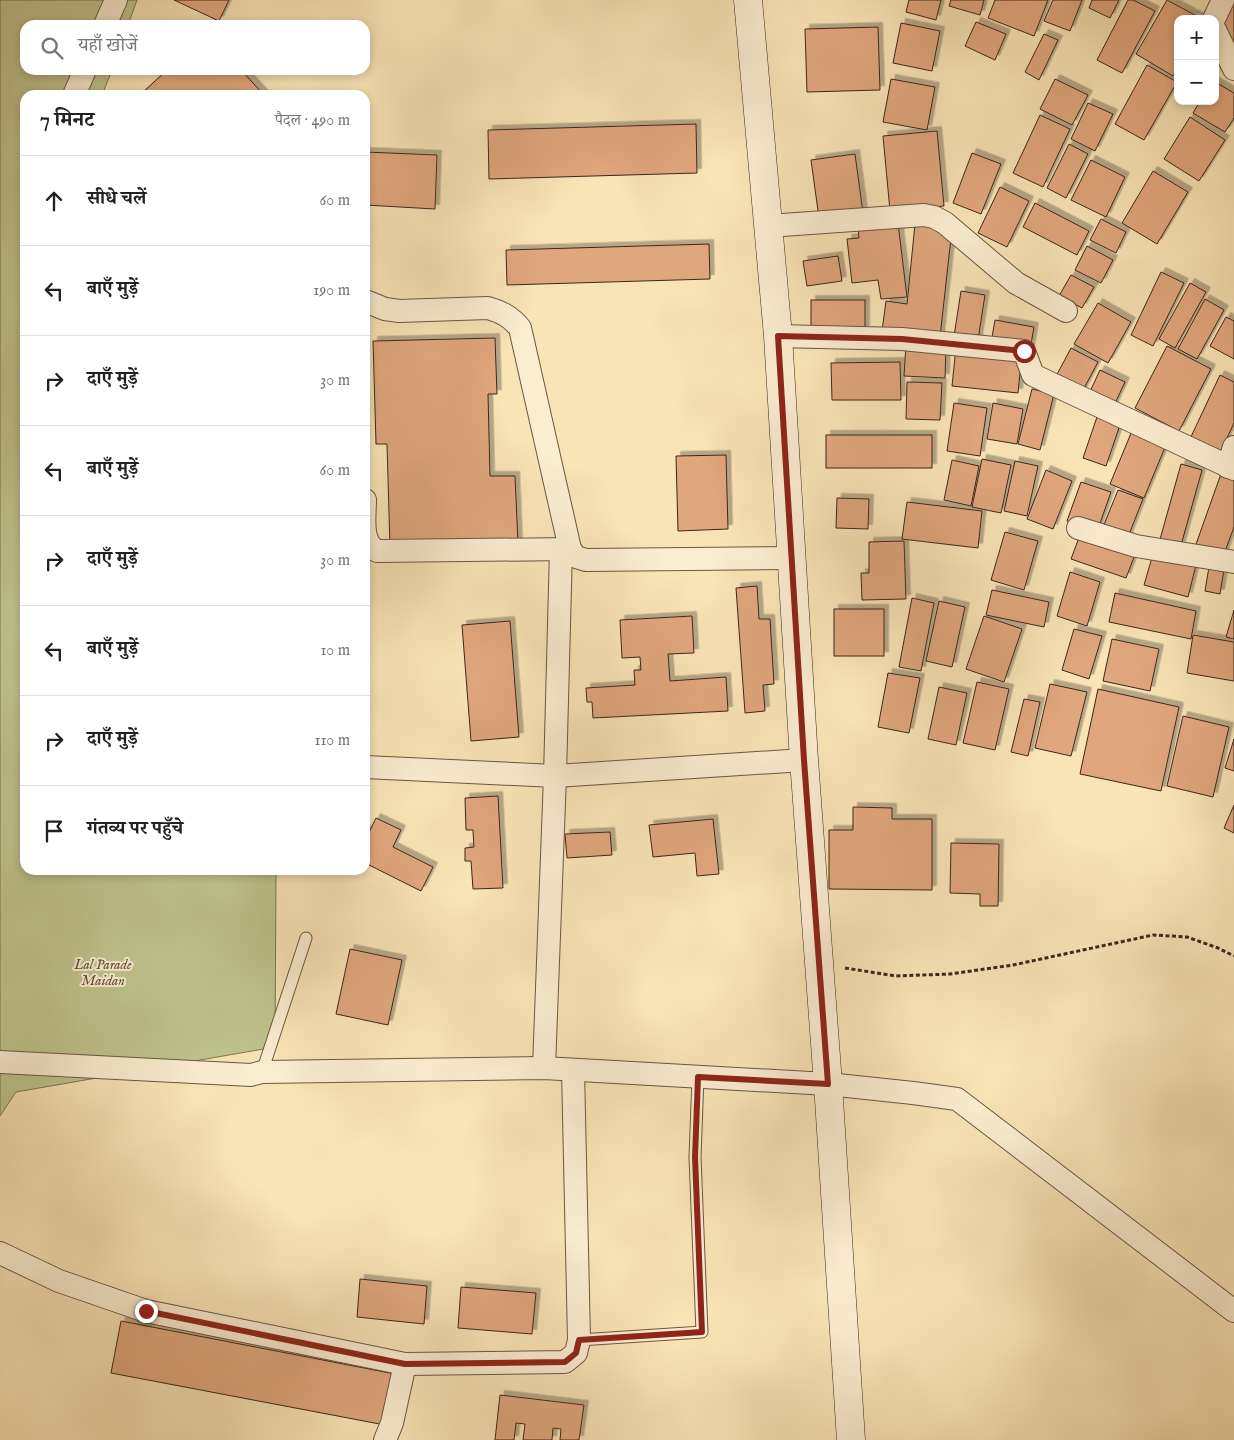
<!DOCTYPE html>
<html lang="hi">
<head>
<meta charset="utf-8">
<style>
	body { margin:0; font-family:"IM FELL English","Noto Serif Devanagari",serif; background:#f6f6f6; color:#202124 }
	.controls { position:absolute; right:15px; top:15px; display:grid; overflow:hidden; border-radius:10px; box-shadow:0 2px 8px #0003 }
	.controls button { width:45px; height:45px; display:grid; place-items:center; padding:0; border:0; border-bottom:1px solid #e0e0e0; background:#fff; color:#202124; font:25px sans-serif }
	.stop { position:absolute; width:15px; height:15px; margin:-11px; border:4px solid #8f2418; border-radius:50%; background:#fff }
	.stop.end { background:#8f2418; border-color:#fff; box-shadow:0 1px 5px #0008 }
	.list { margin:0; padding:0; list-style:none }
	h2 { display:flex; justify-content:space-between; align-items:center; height:65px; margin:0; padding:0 20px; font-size:21px }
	h2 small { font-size:16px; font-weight:400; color:#757577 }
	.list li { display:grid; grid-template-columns:32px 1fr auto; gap:15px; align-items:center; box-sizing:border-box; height:90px; padding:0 20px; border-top:1px solid #e0e0e0 }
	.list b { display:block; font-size:19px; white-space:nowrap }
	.list em { font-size:16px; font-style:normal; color:#757577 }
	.icon { flex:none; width:28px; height:28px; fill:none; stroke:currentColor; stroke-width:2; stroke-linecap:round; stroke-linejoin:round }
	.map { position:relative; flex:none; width:1234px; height:1440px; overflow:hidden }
	.search { position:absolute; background:#fff; box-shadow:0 2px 8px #0003; left:20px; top:20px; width:350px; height:55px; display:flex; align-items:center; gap:12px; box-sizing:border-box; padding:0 18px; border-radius:15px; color:#757577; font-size:19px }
	.panel { position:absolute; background:#fff; box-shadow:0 2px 8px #0003; left:20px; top:90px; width:350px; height:785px; border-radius:15px }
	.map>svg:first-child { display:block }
</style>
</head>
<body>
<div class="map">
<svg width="1234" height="1440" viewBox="0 0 1234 1440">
	<defs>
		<filter id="shadow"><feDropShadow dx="4.5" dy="-4.5" stdDeviation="0" flood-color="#0004"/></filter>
	</defs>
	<rect width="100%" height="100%" fill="#f9e4b6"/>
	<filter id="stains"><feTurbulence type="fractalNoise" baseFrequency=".004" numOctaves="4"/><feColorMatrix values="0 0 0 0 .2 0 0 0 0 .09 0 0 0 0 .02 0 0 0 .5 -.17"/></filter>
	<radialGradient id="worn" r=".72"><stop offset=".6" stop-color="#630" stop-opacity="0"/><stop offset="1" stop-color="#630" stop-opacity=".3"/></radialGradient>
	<!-- green -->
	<path fill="#bfc48d" stroke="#7d7554" d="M0,0H137L128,25H25V70H112L102,95H25V870H276L275,1047L16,1092L0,1116Z"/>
	<!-- building -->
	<g fill="#e0a67d" stroke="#3b261c" filter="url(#shadow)">
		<path d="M174,0H229L219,21Z"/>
		<path d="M909,0H941L936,20L906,12Z"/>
		<path d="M951,0H984L980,15L949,6Z"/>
		<path d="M995,0H1048L1034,36L988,18Z"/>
		<path d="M1053,0H1082L1070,31L1044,21Z"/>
		<path d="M1092,0H1119L1110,18L1089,8Z"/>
		<path d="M1128,0H1133L1155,11L1122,73L1097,60Z"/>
		<path d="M1167,0L1202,19H1178V68L1173,76L1136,54Z"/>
		<path d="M1234,0V45L1218,28Z"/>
		<path d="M976,22L1006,34L995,60L965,46Z"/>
		<path d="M901,23L940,31L932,71L893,63Z"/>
		<path d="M878,27L880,90L807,92L805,29Z"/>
		<path d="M1044,34L1058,40L1039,80L1025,72Z"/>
		<path d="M1147,65L1177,82L1144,140L1115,124Z"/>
		<path d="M167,70H241L264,95H140Z"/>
		<path d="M891,79L935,87L927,130L883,122Z"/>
		<path d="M1055,79L1088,95L1072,125L1040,109Z"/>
		<path d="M1215,82L1234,93V118L1225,132L1193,113L1200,101H1215Z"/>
		<path d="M1088,103L1113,114L1095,151L1071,139Z"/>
		<path d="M1040,115L1070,129L1043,187L1013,173Z"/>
		<path d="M1190,117L1225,140L1199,181L1164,159Z"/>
		<path d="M696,124L697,173L489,179L488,130Z"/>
		<path d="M937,131L944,206L890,211L883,136Z"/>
		<path d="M1069,144L1088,154L1066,198L1047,188Z"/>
		<path d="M365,152L437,155L435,209L365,205Z"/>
		<path d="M972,153L1001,164L981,214L953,203Z"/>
		<path d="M855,154L863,213L819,218L811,160Z"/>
		<path d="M1091,160L1125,177L1106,217L1071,200Z"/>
		<path d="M1153,171L1188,192L1157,244L1122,223Z"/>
		<path d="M1000,187L1029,201L1007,247L978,233Z"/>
		<path d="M1035,203L1089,231L1077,255L1023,227Z"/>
		<path d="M1101,219L1126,232L1116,253L1090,240Z"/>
		<path d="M898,223L907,297L881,299L878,280L852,283L847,239L859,238L858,227Z"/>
		<path d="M915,224L952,229L940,337L882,331L886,301L907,304Z"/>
		<path d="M709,244L710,279L507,285L506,250Z"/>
		<path d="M1087,246L1113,260L1101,283L1075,270Z"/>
		<path d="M838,256L842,281L807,286L803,261Z"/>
		<path d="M1161,272L1184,283L1153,346L1131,335Z"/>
		<path d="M1071,275L1094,287L1082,308L1059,296Z"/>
		<path d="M1190,283L1206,292L1175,348L1159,339Z"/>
		<path d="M961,291L985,295L978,340L954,336Z"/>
		<path d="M1205,299L1224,310L1197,359L1178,349Z"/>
		<rect x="811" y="300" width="54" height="33"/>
		<path d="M1098,303L1131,322L1108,363L1074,344Z"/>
		<path d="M1226,317L1234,321V359L1210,346Z"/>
		<path d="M995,320L1034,327L1030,350L991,343Z"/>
		<path d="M495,338L497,394H488L490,476H515L518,543L390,547L387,444H376L373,341Z"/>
		<path d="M906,344L946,347L945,378L904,376Z"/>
		<path d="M1167,346L1211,369L1179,431L1135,408Z"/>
		<path d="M956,347L1022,353L1018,393L952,386Z"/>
		<path d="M1071,348L1098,362L1081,394L1054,380Z"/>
		<path d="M900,362L901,400H832L831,363Z"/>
		<path d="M1100,370L1125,382L1112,410L1087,398Z"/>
		<path d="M1220,375L1234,382V423L1219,455L1189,441Z"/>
		<path d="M907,382L942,383L940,420L906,419Z"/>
		<path d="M1032,389L1054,394L1040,450L1018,444Z"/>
		<path d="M954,403L987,408L980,456L947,451Z"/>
		<path d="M993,403L1023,409L1017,444L987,439Z"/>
		<path d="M1097,417L1120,425L1106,466L1083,458Z"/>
		<path d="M1134,426L1168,440L1144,498L1110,484Z"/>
		<rect x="826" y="435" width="106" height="33"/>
		<path d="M726,455L728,529L678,531L676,456Z"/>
		<path d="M982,459L1011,465L1001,513L972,507Z"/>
		<path d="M952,460L979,466L971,506L944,500Z"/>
		<path d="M1015,461L1038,466L1027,516L1004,511Z"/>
		<path d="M1181,464L1202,470L1180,549L1159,543Z"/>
		<path d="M1046,470L1072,481L1053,529L1027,519Z"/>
		<path d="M1222,471L1234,476V527L1223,557L1195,547Z"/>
		<path d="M1081,482L1111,492L1097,532L1067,521Z"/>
		<path d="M1118,490L1143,499L1126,542L1101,532Z"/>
		<path d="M837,498L869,499L868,529L836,528Z"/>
		<path d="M907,502L982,511L978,548L902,539Z"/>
		<path d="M1005,532L1038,541L1024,590L991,580Z"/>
		<path d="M1081,532L1136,552L1126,578L1071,559Z"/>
		<path d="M904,541L906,599L862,600L861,573H869V542Z"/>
		<path d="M1153,554L1196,565L1188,597L1144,585Z"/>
		<path d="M1210,561L1225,563L1220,594L1205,591Z"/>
		<path d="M1070,572L1100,582L1087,626L1057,616Z"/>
		<path d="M757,586L759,619H770L774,684L763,685L765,711L745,713L736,588Z"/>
		<path d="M992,590L1049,602L1044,627L986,615Z"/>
		<path d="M1115,593L1196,611L1191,639L1109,622Z"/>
		<path d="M912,598L934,603L921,671L899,667Z"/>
		<path d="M939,601L965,607L952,667L926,661Z"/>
		<rect x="834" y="609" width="50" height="47"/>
		<path d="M1234,610V639L1226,637Z"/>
		<path d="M692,616L694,653L668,654L670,681L726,677L728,711L593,718L592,702H587L586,688L635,685L634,670H641L640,657L622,658L620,620Z"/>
		<path d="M984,616L1022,629L1004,682L966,669Z"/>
		<path d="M510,621L519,737L471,741L462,625Z"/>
		<path d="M1074,629L1102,636L1089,679L1062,670Z"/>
		<path d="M1193,635L1234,642V681L1187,673Z"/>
		<path d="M1112,639L1159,649L1150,691L1103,681Z"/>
		<path d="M888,673L920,678L909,733L878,727Z"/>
		<path d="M977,682L1009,689L995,750L963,743Z"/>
		<path d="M1050,684L1087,692L1071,756L1035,748Z"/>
		<path d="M939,687L967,693L956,745L928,739Z"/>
		<path d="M1098,689L1179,707L1161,791L1080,774Z"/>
		<path d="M1024,699L1040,702L1028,756L1011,752Z"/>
		<path d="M1183,716L1229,727L1213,797L1167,786Z"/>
		<path d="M1234,739V771L1225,768Z"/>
		<path d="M498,796L503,888L473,889L471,861H465V848L474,847L473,830H466L465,798Z"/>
		<path d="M1234,805V833L1224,828Z"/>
		<path d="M853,807L892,808V819H932V890L829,889V830H853Z"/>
		<path d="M376,818L401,830L393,847L433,867L421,891L365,863V830L369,832Z"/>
		<path d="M713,819L719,874L697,876L695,853L653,857L649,825Z"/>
		<path d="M610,832L612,855L567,858L565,834Z"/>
		<path d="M951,843L999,844L998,906H980V894L950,893Z"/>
		<path d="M350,949L402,960L388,1025L336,1014Z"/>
		<path d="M360,1279L427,1286L424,1324L357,1317Z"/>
		<path d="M461,1287L536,1293L532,1334L458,1328Z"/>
		<path d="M121,1321L395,1374L385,1425L111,1373Z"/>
		<path d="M500,1395L584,1405L579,1440H560L561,1429L553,1428L552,1440H523L525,1424L516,1423L514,1440H495Z"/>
	</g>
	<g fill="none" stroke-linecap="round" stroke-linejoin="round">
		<!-- lane casing -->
		<g stroke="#6a5642" stroke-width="13">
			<g id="lane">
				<path d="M262,1072L306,938"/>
				<path d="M579,1340L702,1332L695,1157L698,1077"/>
			</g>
		</g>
		<!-- street casing -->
		<g stroke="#6a5642" stroke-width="24">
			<g id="street">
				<path d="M1214,19L1223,0"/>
				<path d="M105,25L116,0"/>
				<path d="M1215,30L1234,69"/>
				<path d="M74,95L85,70"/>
				<path d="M768,226L924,215L934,217L945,223L1016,283L1066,311"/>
				<path d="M365,301L385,309L399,311L488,308C502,312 511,317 520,328L570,549L576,557L586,560L791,558"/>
				<path d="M778,336L902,339L1024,351L1033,375L1234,469"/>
				<path d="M1228,467L1234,447"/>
				<path d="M365,500C365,517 360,542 377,551L570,549"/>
				<path d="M1078,528L1136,546L1234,562"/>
				<path d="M365,767L555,776L804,760"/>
				<path d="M0,1062L251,1075L262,1072L544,1068L828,1084L913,1093L957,1099L1234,1311"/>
				<path d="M544,1068L555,776L561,549"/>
				<path d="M0,1253L59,1281L146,1311L405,1364L565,1362L576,1353L579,1340L573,1070"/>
				<path d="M385,1440L392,1423L405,1364"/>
			</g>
		</g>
		<!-- secondary casing -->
		<g stroke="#3b261c" stroke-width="29">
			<path id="secondary" d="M748,0L778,336L804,760L828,1084L851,1440"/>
		</g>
		<!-- path -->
		<path stroke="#3b261c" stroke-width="3" stroke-dasharray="4 2.5" stroke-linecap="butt" d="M845,968L896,976L950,974L1013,965L1153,935L1187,937L1218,948L1234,956"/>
		<!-- lane -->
		<use href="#lane" stroke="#fbedd0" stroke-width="11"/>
		<!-- street -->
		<use href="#street" stroke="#fbedd0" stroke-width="22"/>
		<!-- secondary -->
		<use href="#secondary" stroke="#fbedd0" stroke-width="28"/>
	</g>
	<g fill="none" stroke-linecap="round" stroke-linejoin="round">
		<!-- route -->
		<path stroke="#8f2418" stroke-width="6" d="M146,1311L405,1364L565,1362L576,1353L579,1340L702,1332L695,1157L698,1077L828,1084L804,760L778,336L902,339L1024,351"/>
	</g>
	<g text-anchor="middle" stroke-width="4" stroke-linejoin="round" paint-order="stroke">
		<!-- park labels -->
		<g font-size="14" font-style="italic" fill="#5c4e38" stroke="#fbedd0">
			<text x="103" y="969">Lal Parade<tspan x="103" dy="16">Maidan</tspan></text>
		</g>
	</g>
	<rect width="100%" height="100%" filter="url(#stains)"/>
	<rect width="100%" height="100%" fill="url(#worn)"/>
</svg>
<div class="controls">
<button>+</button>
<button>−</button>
</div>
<div class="stop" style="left:1024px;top:351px"></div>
<div class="stop end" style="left:146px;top:1311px"></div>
<div class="search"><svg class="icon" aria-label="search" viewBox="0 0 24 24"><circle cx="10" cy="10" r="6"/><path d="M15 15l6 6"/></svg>यहाँ खोजें</div>
<section class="panel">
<h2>7 मिनट<small>पैदल · 490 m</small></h2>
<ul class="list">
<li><svg class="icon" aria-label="ahead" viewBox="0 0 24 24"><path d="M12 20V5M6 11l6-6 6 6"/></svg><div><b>सीधे चलें</b></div><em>60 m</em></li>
<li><svg class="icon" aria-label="left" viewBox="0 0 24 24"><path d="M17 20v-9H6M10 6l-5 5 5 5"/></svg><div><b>बाएँ मुड़ें</b></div><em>190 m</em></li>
<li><svg class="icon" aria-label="right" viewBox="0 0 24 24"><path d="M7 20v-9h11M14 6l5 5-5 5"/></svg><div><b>दाएँ मुड़ें</b></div><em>30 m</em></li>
<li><svg class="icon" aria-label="left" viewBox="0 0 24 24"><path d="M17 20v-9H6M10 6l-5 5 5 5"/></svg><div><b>बाएँ मुड़ें</b></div><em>60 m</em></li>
<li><svg class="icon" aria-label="right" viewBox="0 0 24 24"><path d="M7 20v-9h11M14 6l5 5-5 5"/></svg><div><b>दाएँ मुड़ें</b></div><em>30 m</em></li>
<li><svg class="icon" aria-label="left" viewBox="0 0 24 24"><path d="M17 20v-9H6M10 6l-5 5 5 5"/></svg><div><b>बाएँ मुड़ें</b></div><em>10 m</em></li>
<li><svg class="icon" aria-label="right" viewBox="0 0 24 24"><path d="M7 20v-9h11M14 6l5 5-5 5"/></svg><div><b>दाएँ मुड़ें</b></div><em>110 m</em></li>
<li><svg class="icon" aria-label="arrive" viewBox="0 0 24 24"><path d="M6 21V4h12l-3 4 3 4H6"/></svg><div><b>गंतव्य पर पहुँचे</b></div></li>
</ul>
</section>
</div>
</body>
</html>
